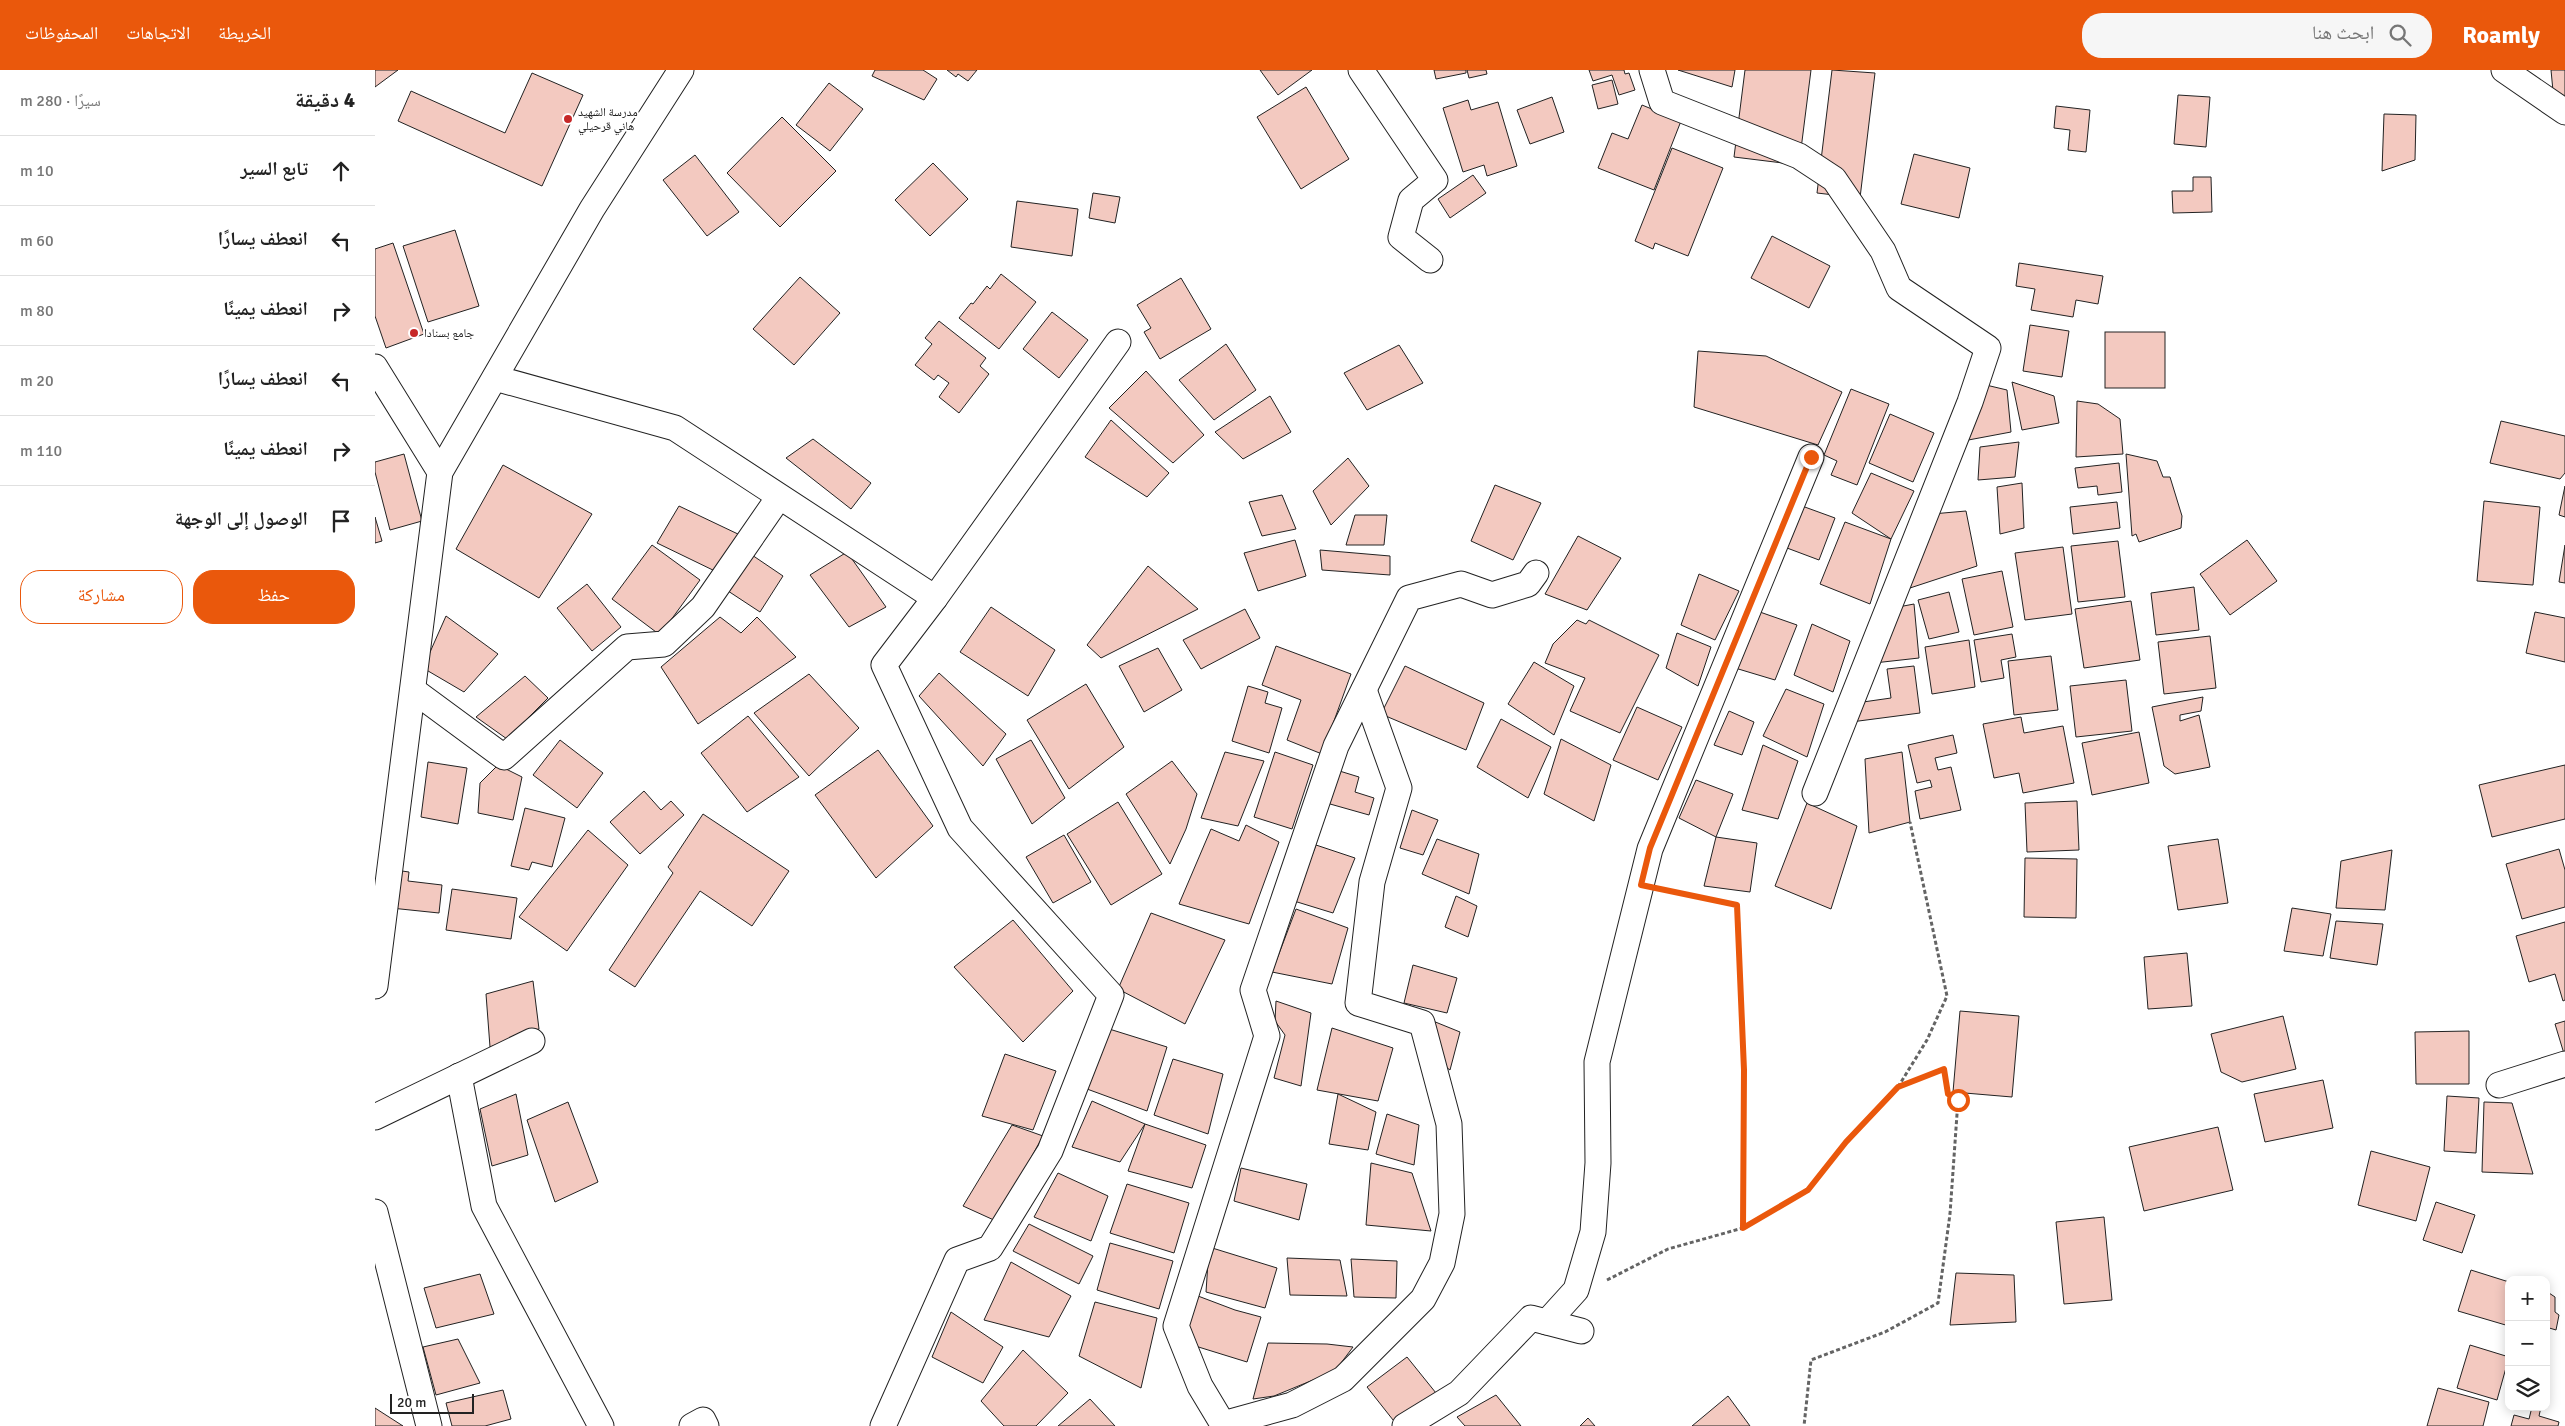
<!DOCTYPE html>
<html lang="ar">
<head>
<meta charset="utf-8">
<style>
	body { margin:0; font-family:Signika,"Noto Naskh Arabic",sans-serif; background:#f6f6f6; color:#222; direction:rtl }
	.controls { position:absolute; right:15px; bottom:15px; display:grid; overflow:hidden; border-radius:10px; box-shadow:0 2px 12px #0003 }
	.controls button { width:45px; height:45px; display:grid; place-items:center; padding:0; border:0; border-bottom:1px solid #e0e0e0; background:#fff; color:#222; font:25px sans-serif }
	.scale { position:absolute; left:15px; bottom:12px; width:84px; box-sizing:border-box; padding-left:5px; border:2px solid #222; border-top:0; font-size:14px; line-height:18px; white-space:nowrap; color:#222; -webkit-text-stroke:4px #fff; paint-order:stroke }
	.stop { position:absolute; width:15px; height:15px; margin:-11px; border:4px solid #ea580c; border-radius:50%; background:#fff }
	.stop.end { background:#ea580c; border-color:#fff; box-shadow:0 1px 5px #0008 }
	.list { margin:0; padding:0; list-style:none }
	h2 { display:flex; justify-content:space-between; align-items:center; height:65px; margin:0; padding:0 20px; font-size:21px }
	h2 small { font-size:16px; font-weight:400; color:#767676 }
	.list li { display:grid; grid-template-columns:32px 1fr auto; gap:15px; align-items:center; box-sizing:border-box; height:70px; padding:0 20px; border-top:1px solid #e0e0e0 }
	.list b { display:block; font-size:19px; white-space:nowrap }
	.list em { font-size:16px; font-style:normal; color:#767676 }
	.actions { display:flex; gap:10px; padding:15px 20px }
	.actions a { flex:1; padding:11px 0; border:1px solid #ea580c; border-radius:20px; text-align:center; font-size:18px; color:#ea580c }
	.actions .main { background:#ea580c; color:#fff }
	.icon { flex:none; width:28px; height:28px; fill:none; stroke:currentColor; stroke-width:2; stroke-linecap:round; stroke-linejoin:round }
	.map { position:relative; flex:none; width:2190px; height:1356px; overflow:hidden; direction:ltr }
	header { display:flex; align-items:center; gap:30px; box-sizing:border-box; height:70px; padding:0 25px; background:#ea580c; color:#fff }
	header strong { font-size:24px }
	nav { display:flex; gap:28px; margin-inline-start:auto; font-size:18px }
	.search { width:350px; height:45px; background:#f6f6f6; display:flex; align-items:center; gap:12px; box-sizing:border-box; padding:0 18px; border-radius:20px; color:#767676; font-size:19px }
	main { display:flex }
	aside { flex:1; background:#fff }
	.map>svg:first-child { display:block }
</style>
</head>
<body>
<header>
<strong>Roamly</strong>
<div class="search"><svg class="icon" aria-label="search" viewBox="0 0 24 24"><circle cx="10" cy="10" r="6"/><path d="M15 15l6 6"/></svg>ابحث هنا</div>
<nav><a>الخريطة</a><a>الاتجاهات</a><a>المحفوظات</a></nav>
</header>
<main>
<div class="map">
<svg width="2190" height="1356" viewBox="0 0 2190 1356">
	<rect width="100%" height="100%" fill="#fff"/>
	<!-- building -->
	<g fill="#f3c9c0" stroke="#222">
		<path d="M0,0H23L0,17Z"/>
		<path d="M500,0H548L562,9L549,30L497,6Z"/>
		<path d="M572,0H602L593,11L583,4L581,7Z"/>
		<path d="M885,0H937L903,25Z"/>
		<path d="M1059,0H1091V3L1061,9Z"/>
		<path d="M1092,0H1111L1112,4L1094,8Z"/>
		<path d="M1214,0H1249L1250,4L1254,3L1260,20L1244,25L1237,5L1218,11Z"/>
		<path d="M1303,0H1360L1357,17Z"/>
		<path d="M1370,0H1436L1424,95L1359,87Z"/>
		<path d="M1457,0L1500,3L1485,128L1442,123Z"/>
		<path d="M2176,0H2190V35L2178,21Z"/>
		<path d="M157,3L208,25L167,116L23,51L36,21L130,63Z"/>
		<path d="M1237,10L1243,34L1223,39L1217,15Z"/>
		<path d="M454,13L488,39L455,81L421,55Z"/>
		<path d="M931,17L974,89L926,119L882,47Z"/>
		<path d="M1803,25L1835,27L1831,77L1799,74Z"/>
		<path d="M1177,27L1189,62L1155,74L1142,40Z"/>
		<path d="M1093,30L1096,40L1123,32L1142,96L1112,106L1109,95L1088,102L1068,38Z"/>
		<path d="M1267,35L1306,51L1279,120L1223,98L1237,63L1253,69Z"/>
		<path d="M1681,36L1715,40L1711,82L1693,80L1695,60L1679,58Z"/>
		<path d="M2009,44L2041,45L2040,90L2007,101Z"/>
		<path d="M407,47L461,101L405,157L352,103Z"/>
		<path d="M1297,78L1348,98L1313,186L1280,173L1278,179L1260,171Z"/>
		<path d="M1539,84L1595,98L1584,148L1526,134Z"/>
		<path d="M320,85L364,142L332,166L288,110Z"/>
		<path d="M558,93L593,129L555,166L520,130Z"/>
		<path d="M1098,105L1111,123L1075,148L1063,129Z"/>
		<path d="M1818,107H1836L1837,142L1798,143L1797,121H1818Z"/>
		<path d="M718,123L745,127L740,153L714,148Z"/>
		<path d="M642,131L703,139L697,186L636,177Z"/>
		<path d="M80,160L104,236L53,252L28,176Z"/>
		<path d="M1397,166L1455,196L1434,238L1376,208Z"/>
		<path d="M18,173L49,264L11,278L0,246V179Z"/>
		<path d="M1644,193L1728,206L1723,234L1701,230L1698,247L1656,240L1660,219L1641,216Z"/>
		<path d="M626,204L661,232L624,279L584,248L596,233L598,234L612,216L615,219Z"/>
		<path d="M425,207L465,243L419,295L378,259Z"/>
		<path d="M806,208L836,259L785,289L769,262L776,258L762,235Z"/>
		<path d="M677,242L713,270L684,308L648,279Z"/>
		<path d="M564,251L611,288L605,296L614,304L584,343L564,327L574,313L563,305L559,310L540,295L557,274L550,268Z"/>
		<path d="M1655,255L1694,261L1687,307L1648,301Z"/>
		<rect x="1730" y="262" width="60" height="56"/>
		<path d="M851,274L881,320L839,350L804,310Z"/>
		<path d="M1024,275L1048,313L992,340L969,303Z"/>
		<path d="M1323,281L1391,286L1467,322L1443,375L1319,337Z"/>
		<path d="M771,301L829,365L798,393L734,338Z"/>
		<path d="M1637,312L1679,326L1684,353L1647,360Z"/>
		<path d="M1611,315L1632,320L1636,362L1588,371Z"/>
		<path d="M1476,319L1514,334L1482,415L1456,405L1462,391L1449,385Z"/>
		<path d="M895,326L916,362L868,389L840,362Z"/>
		<path d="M1702,331L1723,334L1745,349L1748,384L1701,387Z"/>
		<path d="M1515,344L1559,363L1538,412L1494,393Z"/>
		<path d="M736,350L794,403L772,427L710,387Z"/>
		<path d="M2126,351L2190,366V403L2185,409L2115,393Z"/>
		<path d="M438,369L496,413L476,439L411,388Z"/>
		<path d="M1644,372L1640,407L1603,410L1605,377Z"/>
		<path d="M29,384L47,451L15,460L0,402V392Z"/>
		<path d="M1751,384L1782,391L1788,407H1795L1807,446L1806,458L1764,472L1761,464L1757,466Z"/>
		<path d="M973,388L994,416L956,455L938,421Z"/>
		<path d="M1744,393L1747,422L1723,425L1722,416L1703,418L1700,398Z"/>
		<path d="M128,395L217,444L164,528L81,479Z"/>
		<path d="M1496,403L1539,421L1516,469L1477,443Z"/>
		<path d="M1647,413L1649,458L1625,464L1622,417Z"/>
		<path d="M1120,415L1166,433L1138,490L1096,471Z"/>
		<path d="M2190,416V447L2184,445Z"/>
		<path d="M907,425L921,459L887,466L874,432Z"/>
		<path d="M2109,431L2165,437L2158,515L2102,511Z"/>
		<path d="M1742,432L1745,458L1698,464L1695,437Z"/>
		<path d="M304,436L365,465L344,503L282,473Z"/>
		<path d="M1427,436L1460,448L1444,490L1412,478Z"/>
		<path d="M1591,441L1602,496L1535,518L1557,444Z"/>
		<path d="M980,445H1012L1009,475H971Z"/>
		<path d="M0,447L7,471L0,473Z"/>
		<path d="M1470,452L1516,469L1495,534L1445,514Z"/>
		<path d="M1203,466L1246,488L1212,540L1170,524Z"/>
		<path d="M920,470L931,506L883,521L869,483Z"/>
		<path d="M1872,470L1902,511L1855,545L1825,504Z"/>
		<path d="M1743,471L1750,527L1703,532L1696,476Z"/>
		<path d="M277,475L325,510L285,565L237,529Z"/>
		<path d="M2190,475V513L2184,512Z"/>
		<path d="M1688,477L1697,544L1650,550L1640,483Z"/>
		<path d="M945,480L1015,486V505L947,500Z"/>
		<path d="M472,482L511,537L474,557L435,505Z"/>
		<path d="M374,483L408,506L385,542L350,519Z"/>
		<path d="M773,496L823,539L726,588L712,575Z"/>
		<path d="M1627,501L1638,557L1599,565L1587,509Z"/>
		<path d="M1324,504L1364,521L1340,570L1306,555Z"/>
		<path d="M212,514L246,557L217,581L182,538Z"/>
		<path d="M1819,517L1824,560L1781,565L1776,523Z"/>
		<path d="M1574,522L1584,562L1554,569L1543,530Z"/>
		<path d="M1756,531L1765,590L1709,598L1700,539Z"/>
		<path d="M1539,534L1544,588L1499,593L1518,538Z"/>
		<path d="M616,537L680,580L653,626L585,582Z"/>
		<path d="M870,539L885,568L826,599L808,570Z"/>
		<path d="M1382,541L1422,555L1400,610L1360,598Z"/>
		<path d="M2160,542L2190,548V592L2151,583Z"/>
		<path d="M71,546L123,584L89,622L48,598Z"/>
		<path d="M345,547L366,563L382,547L421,587L323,654L286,597Z"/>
		<path d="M1202,550L1211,554L1214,550L1284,585L1245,663L1195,641L1210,608L1170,593L1178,574Z"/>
		<path d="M1437,554L1475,571L1458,622L1419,605Z"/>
		<path d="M1302,563L1336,577L1323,616L1291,598Z"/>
		<path d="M1637,564L1641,587L1626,590L1629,608L1606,612L1599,570Z"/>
		<path d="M1835,566L1841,618L1789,624L1783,572Z"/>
		<path d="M1594,570L1600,617L1557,624L1550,577Z"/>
		<path d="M901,576L976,604L947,684L912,670L926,630L887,615Z"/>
		<path d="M783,578L807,620L769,642L744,596Z"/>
		<path d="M1676,586L1683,640L1639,645L1633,591Z"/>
		<path d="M1159,592L1199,616L1179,665L1133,634Z"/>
		<path d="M1030,596L1109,633L1091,680L1006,644Z"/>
		<path d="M1539,596L1545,643L1476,652L1481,633L1516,628L1512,599Z"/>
		<path d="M564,603L631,664L608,696L544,626Z"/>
		<path d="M434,604L484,658L434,706L379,643Z"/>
		<path d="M150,606L173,628L132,669L101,647Z"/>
		<path d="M1751,610L1757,661L1701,667L1695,616Z"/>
		<path d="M711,614L749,677L694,719L652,650Z"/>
		<path d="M873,616L893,622L890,633L907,638L894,683L857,671Z"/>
		<path d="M1411,619L1449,634L1432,687L1388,666Z"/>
		<path d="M1828,627L1826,641L1805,645V651L1824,645L1835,697L1800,704L1789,696L1777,637Z"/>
		<path d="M1262,637L1307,657L1283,710L1238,690Z"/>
		<path d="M1354,641L1379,652L1367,685L1339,675Z"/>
		<path d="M373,646L424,707L372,742L326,683Z"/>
		<path d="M1646,647L1649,663L1688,656L1699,713L1648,723L1644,703L1619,708L1608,654Z"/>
		<path d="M1126,649L1176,677L1153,728L1102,697Z"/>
		<path d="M1764,662L1774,713L1717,725L1707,673Z"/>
		<path d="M1578,665L1582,683L1560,688L1563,700L1576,697L1586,740L1545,749L1540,721L1557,717L1555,710L1542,713L1533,675Z"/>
		<path d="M1186,669L1236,695L1219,751L1169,724Z"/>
		<path d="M185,670L228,703L202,738L158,705Z"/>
		<path d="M656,670L690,728L657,754L621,689Z"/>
		<path d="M1388,675L1423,691L1403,749L1367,740Z"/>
		<path d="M503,680L558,756L501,808L440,725Z"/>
		<path d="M850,682L889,691L863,756L826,748Z"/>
		<path d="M900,682L938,695L917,759L879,747Z"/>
		<path d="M1527,682L1535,752L1494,763L1490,689Z"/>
		<path d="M797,691L822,724L811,759L795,794L751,724Z"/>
		<path d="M53,692L92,698L83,754L46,747Z"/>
		<path d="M123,695L147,707L138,750L103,743L105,713Z"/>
		<path d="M2190,695V749L2117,767L2104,715Z"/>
		<path d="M958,699L984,707L980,722L999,728L994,745L948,732Z"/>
		<path d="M1321,710L1358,724L1341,767L1304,748Z"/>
		<path d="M269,721L286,740L296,731L309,745L265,784L235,752Z"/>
		<path d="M1702,731L1704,780L1652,782L1650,733Z"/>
		<path d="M743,732L787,804L736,835L692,764Z"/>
		<path d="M1432,733L1482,756L1456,839L1400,816Z"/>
		<path d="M150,738L190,748L177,797L157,792L154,800L136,796Z"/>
		<path d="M1037,740L1063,750L1048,785L1025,778Z"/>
		<path d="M328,744L414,801L377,856L325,821L260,917L234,900L298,803L293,797Z"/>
		<path d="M871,755L904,772L874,854L804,834L836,759L864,771Z"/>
		<path d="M213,760L253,795L192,881L144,847Z"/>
		<path d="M689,765L716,812L678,833L651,787Z"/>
		<path d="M1341,767L1382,773L1375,822L1329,816Z"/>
		<path d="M1062,769L1104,784L1094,824L1047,804Z"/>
		<path d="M1843,769L1853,833L1803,840L1793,776Z"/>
		<path d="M941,775L980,788L958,843L919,831Z"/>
		<path d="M2184,779L2190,800V837L2147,849L2131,794Z"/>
		<path d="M2017,780L2010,840L1961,838L1966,791Z"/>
		<path d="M1650,788L1702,789L1701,848L1649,847Z"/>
		<path d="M20,800L34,802L33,811L67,815L64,843L16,838Z"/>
		<path d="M77,819L142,828L136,869L71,860Z"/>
		<path d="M1081,826L1102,836L1093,867L1070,857Z"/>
		<path d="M1917,838L1956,844L1948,886L1909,881Z"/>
		<path d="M921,839L973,858L957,914L897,902Z"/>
		<path d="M776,843L850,870L810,954L743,919Z"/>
		<path d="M638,850L698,921L648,972L579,897Z"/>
		<path d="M1961,851L2008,854L2002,895L1955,888Z"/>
		<path d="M2190,852V930L2188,931L2180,904L2154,912L2141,866Z"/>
		<path d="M1812,883L1817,936L1773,939L1769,887Z"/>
		<path d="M1038,895L1082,908L1072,943L1029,933Z"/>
		<path d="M158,911L164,959L115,977L111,924Z"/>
		<path d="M901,931L936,943L926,1016L899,1008L910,965L900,951Z"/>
		<path d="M1585,941L1644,946L1637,1027L1578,1022Z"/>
		<path d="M1908,946L1921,999L1867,1012L1846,1002L1836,964Z"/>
		<path d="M1053,949L1085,962L1075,1000L1064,992Z"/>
		<path d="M2190,951V987L2180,954Z"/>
		<path d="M731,958L792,977L772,1041L712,1019Z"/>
		<path d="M957,958L1018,978L1003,1031L942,1020Z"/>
		<path d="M2094,961V1014H2041L2040,962Z"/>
		<path d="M630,984L681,1001L658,1060L607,1046Z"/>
		<path d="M798,989L848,1004L833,1064L779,1045Z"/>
		<path d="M1948,1010L1958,1058L1890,1072L1879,1024Z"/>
		<path d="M141,1024L153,1085L117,1096L105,1039Z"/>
		<path d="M963,1024L1001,1042L993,1080L954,1074Z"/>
		<path d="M2072,1026L2104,1028L2101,1083L2069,1081Z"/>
		<path d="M717,1031L770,1054L745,1092L697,1077Z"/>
		<path d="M193,1032L223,1112L180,1132L152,1050Z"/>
		<path d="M2109,1032L2137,1033L2158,1104L2107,1102Z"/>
		<path d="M1012,1044L1044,1055L1039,1095L1001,1084Z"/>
		<path d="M770,1054L831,1075L817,1118L753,1101Z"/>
		<path d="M637,1055L668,1066L621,1151L588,1136Z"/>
		<path d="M1843,1057L1858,1120L1769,1141L1754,1077Z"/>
		<path d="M1996,1081L2055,1097L2041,1151L1983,1135Z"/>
		<path d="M996,1093L1037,1103L1056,1161L991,1155Z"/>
		<path d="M866,1098L932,1114L924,1150L859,1131Z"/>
		<path d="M683,1103L733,1126L716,1171L659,1147Z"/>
		<path d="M752,1114L814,1133L799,1183L735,1163Z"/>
		<path d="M2061,1132L2100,1145L2087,1183L2048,1170Z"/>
		<path d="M1729,1147L1737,1230L1689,1234L1681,1152Z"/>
		<path d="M654,1154L718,1186L704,1214L638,1181Z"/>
		<path d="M735,1173L798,1191L784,1239L722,1220Z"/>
		<path d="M834,1177L902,1198L890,1238L831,1222Z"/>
		<path d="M912,1188L965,1190L972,1226L915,1225Z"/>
		<path d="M976,1189L1022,1191L1021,1228L979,1227Z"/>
		<path d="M636,1192L696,1226L674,1267L609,1250Z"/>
		<path d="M2096,1200L2134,1212V1256L2083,1241Z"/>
		<path d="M1581,1203L1639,1205L1641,1252L1575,1255Z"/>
		<path d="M105,1204L119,1244L61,1258L49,1218Z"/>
		<path d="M2171,1221L2180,1227V1242L2184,1245L2181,1260L2171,1257Z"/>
		<path d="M823,1226L860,1240L886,1247L872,1292L817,1275L811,1257Z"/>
		<path d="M720,1232L782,1248L766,1318L704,1286Z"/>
		<path d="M576,1242L628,1277L608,1313L557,1287Z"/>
		<path d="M83,1269L105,1313L61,1325L48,1277Z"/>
		<path d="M893,1273L952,1274L978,1277L960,1301L899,1326L878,1329Z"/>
		<path d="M2095,1275L2134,1287L2122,1330L2082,1318Z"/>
		<path d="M648,1280L693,1323L661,1356H629L606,1331Z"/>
		<path d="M1032,1287L1061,1323L1022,1355L992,1317Z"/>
		<path d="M2063,1318L2114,1332L2108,1356H2052Z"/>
		<path d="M128,1320L136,1349L110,1356H77L71,1333Z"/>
		<path d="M1121,1325L1146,1356H1090L1082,1347Z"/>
		<path d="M1353,1326L1375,1356H1317Z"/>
		<path d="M715,1329L740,1356H683Z"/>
		<path d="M2157,1337H2166L2164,1346L2184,1352L2183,1356H2136L2139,1345L2154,1349Z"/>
		<path d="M0,1338L28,1356H0Z"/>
		<path d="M1213,1348L1220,1356H1205Z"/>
	</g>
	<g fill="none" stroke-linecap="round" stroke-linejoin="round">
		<!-- street casing -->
		<g stroke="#222" stroke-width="27">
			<g id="street">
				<path d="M986,0L1060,110L1036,130L1026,167L1055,190"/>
				<path d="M1277,0L1287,32L1424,86L1459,109L1508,181L1524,218L1613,278L1595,332L1440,723"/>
				<path d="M2129,0L2190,42"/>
				<path d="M0,297L65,402"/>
				<path d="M120,308L300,358L560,528L743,272"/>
				<path d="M38,620L129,687L252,577L289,574L328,537L404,427"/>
				<path d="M0,916L65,402L217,139L306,0"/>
				<path d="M84,1006L109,1136L226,1356"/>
				<path d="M2124,1015L2190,994"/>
				<path d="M0,1047L157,971"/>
				<path d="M0,1142L54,1356"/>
				<path d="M1172,1252L1201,1220L1218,1162L1223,1093L1222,992L1275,779L1436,387"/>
				<path d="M848,1354L917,1335L968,1309L1048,1229L1067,1193L1077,1144L1074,1054L1047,953L983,933L997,812L1024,718L989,620"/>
				<path d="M317,1356L328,1350L331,1356"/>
				<path d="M508,1356L582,1190L615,1178L675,1081L736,925L585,758L509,595L560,528"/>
				<path d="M849,1356L825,1316L801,1256L892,966L878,920L961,676L1034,528L1086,514L1117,525L1153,514L1161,503"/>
				<path d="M1030,1356L1084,1323L1156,1248L1206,1261"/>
			</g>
		</g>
		<!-- path -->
		<g stroke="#646464" stroke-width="3" stroke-dasharray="4 2.5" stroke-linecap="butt">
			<path d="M1523,1017L1552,970L1572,926L1535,752"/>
			<path d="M1368,1158L1433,1119L1471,1072L1523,1017L1569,999L1573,1024L1583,1030L1575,1144L1563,1233L1510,1262L1436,1290L1429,1356"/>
			<path d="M1232,1210L1293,1179L1368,1158L1369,1000L1363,835L1291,821"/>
		</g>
		<!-- street -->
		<use href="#street" stroke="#fff" stroke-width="25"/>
	</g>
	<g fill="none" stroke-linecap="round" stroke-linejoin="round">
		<!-- route -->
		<path stroke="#ea580c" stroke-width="6" d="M1436,387L1275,778L1266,815L1362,835L1369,1000L1368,1158L1433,1120L1471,1072L1523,1017L1569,999L1573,1024L1583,1030"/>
	</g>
	<!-- markers -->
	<g fill="#c62828" stroke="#fff" stroke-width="2">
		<circle cx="193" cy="49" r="5"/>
		<circle cx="39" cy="263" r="5"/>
	</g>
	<g text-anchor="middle" stroke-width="4" stroke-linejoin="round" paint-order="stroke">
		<!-- poi labels -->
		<g font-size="12" fill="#222" stroke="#fff" text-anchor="start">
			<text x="203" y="46">مدرسة الشهيد<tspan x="203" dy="14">هاني قرحيلي</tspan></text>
			<text x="49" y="267">جامع بسنادا</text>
		</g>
	</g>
</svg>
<div class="controls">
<button>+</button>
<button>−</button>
<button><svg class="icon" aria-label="layers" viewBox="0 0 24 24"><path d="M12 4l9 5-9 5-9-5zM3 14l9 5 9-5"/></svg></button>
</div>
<div class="scale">20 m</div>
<div class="stop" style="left:1583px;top:1030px"></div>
<div class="stop end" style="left:1436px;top:387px"></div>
</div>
<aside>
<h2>4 دقيقة<small>سيرًا · 280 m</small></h2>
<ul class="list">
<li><svg class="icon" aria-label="ahead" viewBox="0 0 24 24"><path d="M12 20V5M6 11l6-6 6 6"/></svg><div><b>تابع السير</b></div><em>10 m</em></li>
<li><svg class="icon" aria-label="left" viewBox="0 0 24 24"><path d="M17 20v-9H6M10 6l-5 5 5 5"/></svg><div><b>انعطف يسارًا</b></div><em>60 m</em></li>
<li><svg class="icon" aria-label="right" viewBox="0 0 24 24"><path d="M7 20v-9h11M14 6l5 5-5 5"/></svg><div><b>انعطف يمينًا</b></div><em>80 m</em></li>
<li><svg class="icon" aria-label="left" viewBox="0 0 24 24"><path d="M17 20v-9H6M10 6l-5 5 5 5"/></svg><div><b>انعطف يسارًا</b></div><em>20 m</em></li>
<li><svg class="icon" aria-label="right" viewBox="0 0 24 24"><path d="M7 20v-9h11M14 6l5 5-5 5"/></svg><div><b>انعطف يمينًا</b></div><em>110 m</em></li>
<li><svg class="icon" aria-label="arrive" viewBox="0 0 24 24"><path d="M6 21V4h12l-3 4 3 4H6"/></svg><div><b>الوصول إلى الوجهة</b></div></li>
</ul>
<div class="actions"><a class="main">حفظ</a><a>مشاركة</a></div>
</aside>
</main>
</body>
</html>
